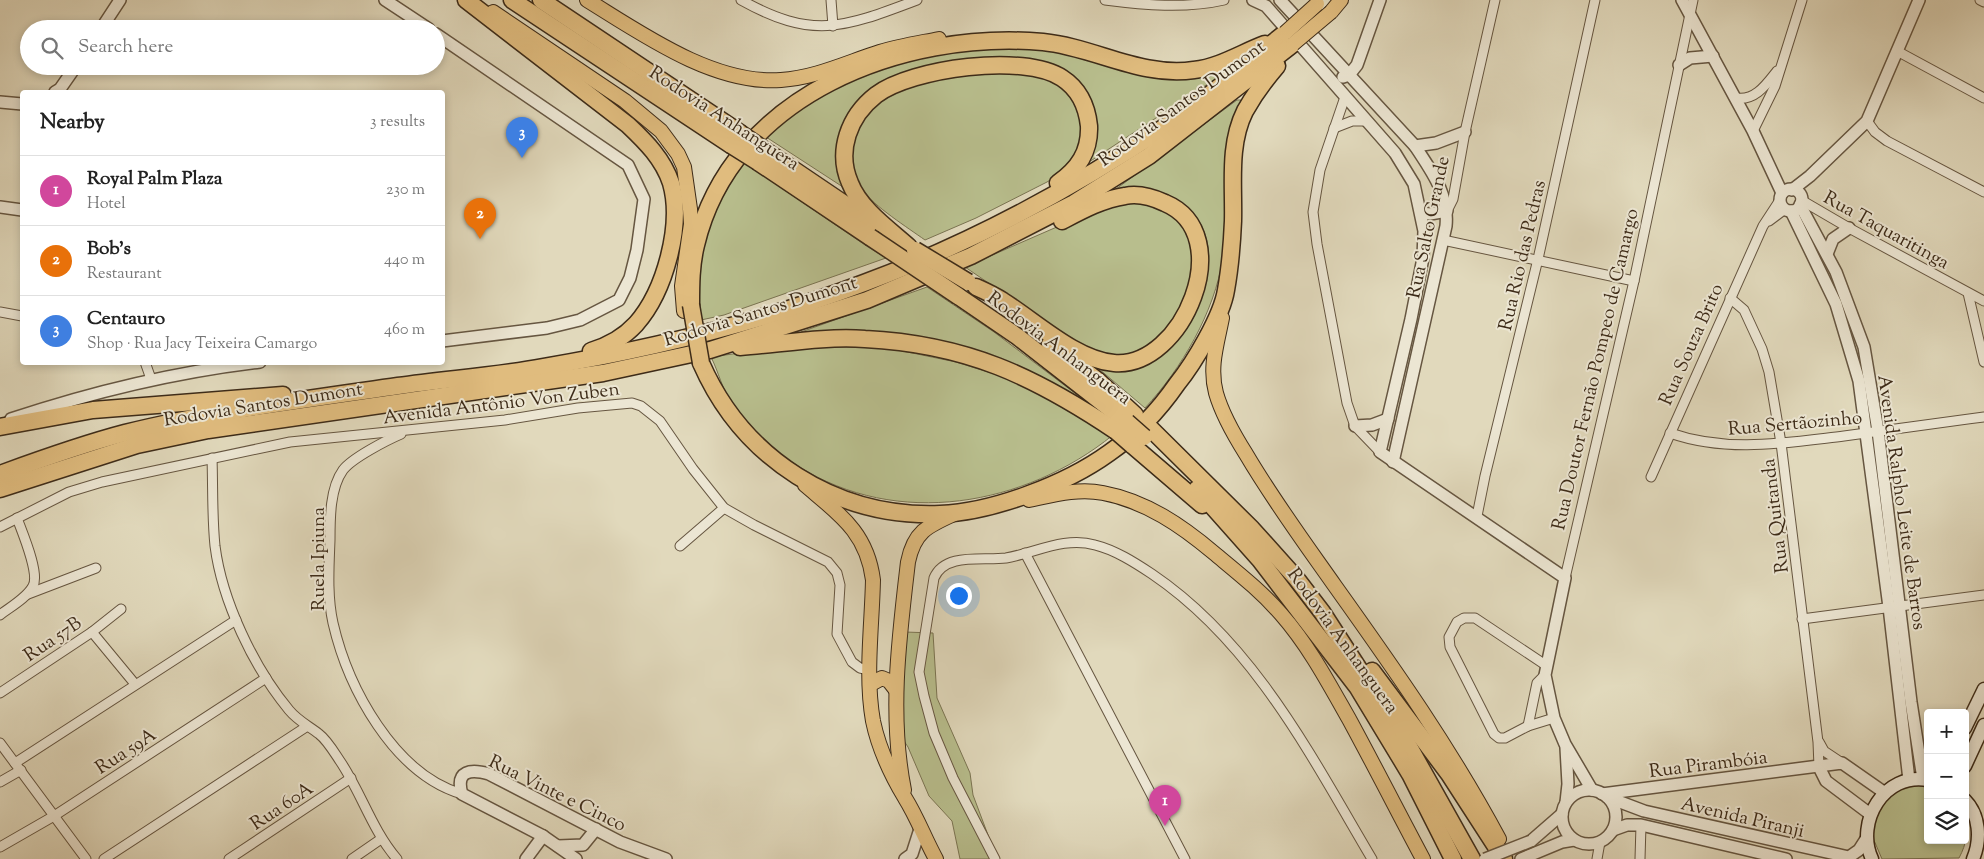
<!DOCTYPE html>
<html lang="en">
<head>
<meta charset="utf-8">
<style>
	body { margin:0; font-family:"Sorts Mill Goudy",serif; background:#f6f6f6; color:#222 }
	.controls { position:absolute; right:15px; bottom:15px; display:grid; overflow:hidden; border-radius:5px; box-shadow:0 2px 8px #0003 }
	.controls button { width:45px; height:45px; display:grid; place-items:center; padding:0; border:0; border-bottom:1px solid #e0e0e0; background:#fff; color:#222; font:25px sans-serif }
	.you { position:absolute; left:958px; top:595px; width:18px; height:18px; margin:-12px; border:4px solid #fff; border-radius:50%; background:#1a73e8; box-shadow:0 0 0 8px #1a73e833 }
	.badge { display:grid; place-items:center; width:32px; height:32px; border-radius:50%; background:#8f2418; color:#fff; font-size:16px; font-weight:700 }
	.pin { position:absolute; translate:-50% -41px; filter:drop-shadow(0 1px 2px #0008) }
	.pin::after { content:''; position:absolute; top:26px; width:18px; height:15px; background:inherit; clip-path:polygon(0 0,100% 0,50% 100%) }
	.list { margin:0; padding:0; list-style:none }
	h2 { display:flex; justify-content:space-between; align-items:center; height:65px; margin:0; padding:0 20px; font-size:21px }
	h2 small { font-size:16px; font-weight:400; color:#767676 }
	.list li { display:grid; grid-template-columns:32px 1fr auto; gap:15px; align-items:center; box-sizing:border-box; height:70px; padding:0 20px; border-top:1px solid #e0e0e0 }
	.list b { display:block; font-size:19px; white-space:nowrap }
	.list p { margin:0; font-size:16px; white-space:nowrap; color:#767676 }
	.list em { font-size:16px; font-style:normal; color:#767676 }
	.icon { flex:none; width:28px; height:28px; fill:none; stroke:currentColor; stroke-width:2; stroke-linecap:round; stroke-linejoin:round }
	.map { position:relative; flex:none; width:1984px; height:859px; overflow:hidden }
	.search { position:absolute; background:#fff; box-shadow:0 2px 8px #0003; left:20px; top:20px; width:425px; height:55px; display:flex; align-items:center; gap:12px; box-sizing:border-box; padding:0 18px; border-radius:28px; color:#767676; font-size:19px }
	.panel { position:absolute; background:#fff; box-shadow:0 2px 8px #0003; left:20px; top:90px; width:425px; height:275px; border-radius:5px }
	.map>svg:first-child { display:block }
</style>
</head>
<body>
<div class="map">
<svg width="1984" height="859" viewBox="0 0 1984 859">
	<rect width="100%" height="100%" fill="#e1d9bc"/>
	<filter id="stains"><feTurbulence type="fractalNoise" baseFrequency=".004" numOctaves="4"/><feColorMatrix values="0 0 0 0 .2 0 0 0 0 .09 0 0 0 0 .02 0 0 0 .5 -.17"/></filter>
	<radialGradient id="worn" r=".72"><stop offset=".6" stop-color="#630" stop-opacity="0"/><stop offset="1" stop-color="#630" stop-opacity=".3"/></radialGradient>
	<!-- green -->
	<g fill="#b8be8d" stroke="#7a7452">
		<path d="M991,48L1052,50L1115,64H1230L1232,68L1086,164L1094,143L1069,73L1054,65L1031,63L939,68L851,115L846,189L766,137L785,119L846,80L935,53Z"/>
		<path d="M1007,70L1055,78L1079,103L1084,140L1066,170L1047,182L976,218L925,240C908,228 874,206 862,190C833,149 862,106 902,89C935,75 972,74 1007,70Z"/>
		<path d="M1237,100H1241C1224,151 1231,206 1223,258C1214,313 1182,368 1145,408L1092,363C1105,361 1155,358 1163,353C1174,346 1181,334 1187,323C1210,285 1223,235 1182,203C1156,184 1143,194 1116,189Z"/>
		<path d="M742,161L868,247L886,258L724,315L701,320C697,285 698,244 714,211C722,194 733,177 742,161Z"/>
		<path d="M1133,199L1177,213L1198,261L1171,330L1131,357L1097,353L1072,340L965,267L1082,216Z"/>
		<path d="M927,287L994,332L1092,406L1044,378L1016,366L806,334L801,332Z"/>
		<path d="M790,346L888,348L956,362L1017,381L1113,435C1025,506 897,529 798,466C773,450 749,430 732,404C722,389 719,373 711,357Z"/>
		<path d="M905,632L933,633L937,698L970,773L973,795L997,859H960L952,821L929,796L908,747L900,735Z"/>
		<path d="M1928,784V840H1965V815C1968,832 1967,843 1959,858L1882,859L1873,838V822L1878,807L1901,787Z"/>
	</g>
	<g fill="none" stroke-linecap="round" stroke-linejoin="round">
		<!-- minor casing -->
		<g stroke="#665641" stroke-width="11">
			<g id="minor">
				<path d="M741,0C813,40 843,28 917,0"/>
				<path d="M831,0L833,26"/>
				<path d="M1105,0C1144,5 1185,9 1224,0"/>
				<path d="M1980,0L1984,2"/>
				<path d="M1897,51L1984,98"/>
				<path d="M1345,97L1320,170L1313,212L1317,244L1347,403L1355,426L1380,452"/>
				<path d="M1736,98C1755,101 1766,85 1777,71"/>
				<path d="M1867,121L1875,132L1887,141L1984,192"/>
				<path d="M1334,128L1352,121H1367"/>
				<path d="M1753,131L1775,86L1802,0"/>
				<path d="M1801,200L1849,228L1984,301"/>
				<path d="M1447,211L1453,199L1465,132L1495,0"/>
				<path d="M1769,221L1785,209"/>
				<path d="M1443,240L1634,281"/>
				<path d="M1968,293L1984,362"/>
				<path d="M1730,298L1744,310L1762,349L1769,372L1781,443L1818,742L1819,767"/>
				<path d="M0,312L22,316"/>
				<path d="M145,362L151,379"/>
				<path d="M1670,433C1727,453 1784,443 1844,436C1890,430 1937,423 1984,417"/>
				<path d="M401,434C387,440 352,458 343,470C330,488 330,518 330,540C329,567 327,596 333,623C348,688 394,774 462,794"/>
				<path d="M212,458C213,487 212,517 215,546C222,601 254,668 289,710C298,721 309,726 319,734C327,740 334,752 340,761C361,792 372,830 397,859"/>
				<path d="M1651,477L1763,226L1780,200"/>
				<path d="M1477,516L1485,476L1538,259L1595,0"/>
				<path d="M0,527L69,492L102,482L290,442L505,420L578,408L632,403L641,406L660,421L693,469L724,508L754,525L828,562L837,573L840,585L837,634L852,662L860,668L870,670"/>
				<path d="M680,546L724,508"/>
				<path d="M1025,553L1185,859"/>
				<path d="M1565,578L1634,281L1693,0"/>
				<path d="M28,594L96,568"/>
				<path d="M0,615C10,607 27,598 33,586C40,573 22,532 17,518"/>
				<path d="M1802,619L1984,595"/>
				<path d="M92,632L135,684"/>
				<path d="M1547,666L1475,618H1464L1457,622L1449,637L1450,647L1494,734L1499,738H1505L1528,726L1554,718"/>
				<path d="M0,693L92,632L121,609"/>
				<path d="M1528,726L1537,683L1545,675"/>
				<path d="M1819,742L1824,751L1842,763"/>
				<path d="M0,743L86,859"/>
				<path d="M15,763L236,620"/>
				<path d="M0,782L21,770"/>
				<path d="M0,847L54,816L266,678"/>
				<path d="M104,859L306,727"/>
				<path d="M229,859L351,778"/>
				<path d="M352,859L381,839"/>
				<path d="M995,859L953,778L934,733L924,696L919,672L934,578C945,552 983,561 1006,558C1035,553 1065,536 1095,545C1115,550 1134,562 1152,574C1254,643 1311,756 1372,859"/>
				<path d="M1597,859L1600,842"/>
				<path d="M1640,859L1641,825"/>
			</g>
		</g>
		<!-- tertiary casing -->
		<g stroke="#665641" stroke-width="14">
			<g id="tertiary">
				<path d="M385,0L429,29"/>
				<path d="M1253,0L1266,6L1395,153L1414,184L1424,231L1423,258L1411,319L1380,452L1565,578L1545,675L1554,718L1565,744L1592,790"/>
				<path d="M1280,0L1415,146C1432,172 1449,194 1446,226L1393,462"/>
				<path d="M1682,0L1753,131L1782,193"/>
				<path d="M101,29L120,0"/>
				<path d="M436,34L628,165L644,199L637,250L630,278L619,300L580,320L547,328L442,341"/>
				<path d="M1679,65L1690,58L1713,56"/>
				<path d="M1343,77L1349,75L1357,65L1380,0"/>
				<path d="M55,92L60,89L76,66"/>
				<path d="M0,102L22,104"/>
				<path d="M1415,146L1436,143L1465,132"/>
				<circle cx="1791" cy="200" r="11"/>
				<path d="M1792,190L1810,176L1867,121L1919,0"/>
				<path d="M1801,203L1800,205L1836,272L1864,347L1878,431L1911,702L1923,779"/>
				<path d="M0,207L22,210"/>
				<path d="M1791,211L1836,304L1859,381L1889,607L1909,780"/>
				<path d="M1421,213L1430,214L1447,211"/>
				<path d="M1827,254L1833,239L1849,228"/>
				<path d="M11,419C92,392 175,372 260,362"/>
				<path d="M1355,426L1372,425L1388,419"/>
				<path d="M1566,748L1568,784L1566,802"/>
				<path d="M1819,767L1826,781L1870,814"/>
				<circle cx="1589" cy="817" r="27"/>
				<path d="M1602,794L1842,763L1885,793"/>
				<path d="M1607,797L1644,811L1849,857L1859,850L1866,839"/>
				<path d="M1613,830L1627,825H1641L1786,859"/>
				<path d="M1531,841L1562,814"/>
				<path d="M558,846L583,845L596,829"/>
				<path d="M526,859L543,836"/>
				<path d="M576,859L543,836L462,794C455,770 471,769 489,774L620,842L666,859"/>
				<path d="M905,859L912,854L920,829"/>
				<path d="M1521,859L1562,842L1574,840"/>
			</g>
		</g>
		<!-- secondary casing -->
		<g stroke="#3d2b18" stroke-width="15">
			<g id="secondary">
				<path d="M1965,728L1984,689"/>
				<path d="M1965,766L1984,725"/>
				<path d="M1965,800C1980,815 1981,840 1973,859"/>
				<path d="M1872,859C1855,822 1884,772 1928,780"/>
			</g>
		</g>
		<!-- primary casing -->
		<g stroke="#3d2b18" stroke-width="16">
			<g id="primary">
				<path d="M805,485C839,514 867,532 873,580C872,626 865,676 873,721C879,750 890,773 905,798C917,817 925,839 936,859"/>
				<path d="M871,684L882,678L889,681L896,690"/>
				<path d="M904,790C889,715 899,638 908,562C914,532 927,526 954,514"/>
			</g>
		</g>
		<!-- trunk casing -->
		<g stroke="#3d2b18" stroke-width="16">
			<g id="trunk">
				<path d="M587,0C642,34 714,85 781,80C815,78 848,62 880,52C899,46 919,43 939,39"/>
				<path d="M493,12L625,101L661,131L678,154L684,167L690,209L691,224L682,286L684,311"/>
				<path d="M1331,12L1341,0"/>
				<path d="M1222,318C1217,344 1209,367 1216,393C1222,414 1234,435 1246,454C1273,500 1304,542 1335,586C1395,670 1450,748 1499,839"/>
				<path d="M1029,500C1053,495 1078,488 1103,493C1146,501 1182,526 1214,553C1238,573 1261,591 1281,614C1309,646 1328,682 1349,719C1374,765 1398,812 1423,859"/>
			</g>
		</g>
		<!-- motorway casing -->
		<g stroke="#3d2b18" stroke-width="19">
			<g id="motorway">
				<path d="M466,0L628,125C646,142 663,159 671,183C683,225 665,291 636,324C624,337 608,346 591,351"/>
				<path d="M512,0L731,145"/>
				<path d="M541,0L740,133"/>
				<path d="M766,151L874,224"/>
				<path d="M758,162L870,237"/>
				<path d="M909,247C889,229 860,209 850,183C836,151 849,116 876,95C912,68 1024,53 1062,78C1079,89 1087,107 1089,126C1090,152 1078,169 1058,183"/>
				<path d="M976,287C985,291 994,295 1003,301C1035,321 1076,360 1114,363C1183,369 1239,234 1165,203C1152,197 1139,193 1125,196C1103,199 1081,211 1062,221"/>
				<path d="M958,296L1018,337L1127,422"/>
				<path d="M691,305C691,285 691,265 696,245C732,94 903,30 1043,42C1094,47 1142,78 1194,70C1220,67 1241,53 1265,44"/>
				<path d="M1050,344L1097,380L1135,415"/>
				<path d="M740,347C781,344 824,336 865,339C966,344 1034,376 1116,431"/>
				<path d="M701,363C743,459 836,518 940,514C993,512 1066,484 1109,453C1135,435 1159,410 1177,384C1194,363 1222,316 1226,290C1230,268 1232,244 1233,221C1234,185 1228,145 1245,111C1254,95 1265,80 1277,66"/>
				<path d="M0,427L93,410L283,395"/>
				<path d="M1150,428L1252,529L1296,578L1322,612L1407,743L1472,859"/>
				<path d="M1132,445L1202,505"/>
				<path d="M0,474C41,459 83,444 125,433C214,411 308,399 398,386C446,379 495,376 543,367C652,349 761,322 864,283C972,243 1075,187 1171,123C1212,96 1247,63 1285,33"/>
				<path d="M0,489L137,445L208,430L603,373L710,350L867,300L971,256L1074,203L1149,156L1293,44"/>
				<path d="M1197,489L1260,560L1358,688L1410,774L1453,859"/>
				<path d="M1372,671L1449,774L1504,859"/>
			</g>
		</g>
		<!-- minor -->
		<use href="#minor" stroke="#ece6d3" stroke-width="9"/>
		<!-- tertiary -->
		<use href="#tertiary" stroke="#ece6d3" stroke-width="11"/>
		<!-- secondary -->
		<use href="#secondary" stroke="#ece6d3" stroke-width="12"/>
		<!-- primary -->
		<use href="#primary" stroke="#e0bc7e" stroke-width="14"/>
		<!-- trunk -->
		<use href="#trunk" stroke="#e0bc7e" stroke-width="14"/>
		<!-- motorway -->
		<use href="#motorway" stroke="#e0bc7e" stroke-width="16"/>
		<!-- tertiary-bridge casing -->
		<g stroke="#665641" stroke-width="14" stroke-linecap="butt">
			<path id="tertiary-bridge" d="M1485,859L1531,841"/>
		</g>
		<!-- trunk-bridge casing -->
		<g stroke="#3d2b18" stroke-width="16" stroke-linecap="butt">
			<g id="trunk-bridge">
				<path d="M1285,33L1317,4"/>
				<path d="M1293,44L1331,12"/>
			</g>
		</g>
		<!-- motorway-bridge casing -->
		<g stroke="#3d2b18" stroke-width="19" stroke-linecap="butt">
			<g id="motorway-bridge">
				<path d="M740,133L766,151"/>
				<path d="M731,145L758,162"/>
				<path d="M870,237L958,296"/>
				<path d="M915,250L968,282"/>
				<path d="M691,305L701,363"/>
				<path d="M1127,422L1144,437"/>
				<path d="M1116,431L1132,445"/>
			</g>
		</g>
		<!-- tertiary-bridge -->
		<use href="#tertiary-bridge" stroke="#ece6d3" stroke-width="11"/>
		<!-- trunk-bridge -->
		<use href="#trunk-bridge" stroke="#e0bc7e" stroke-width="14"/>
		<!-- motorway-bridge -->
		<use href="#motorway-bridge" stroke="#e0bc7e" stroke-width="16"/>
	</g>
	<g text-anchor="middle" stroke-width="4" stroke-linejoin="round" paint-order="stroke">
		<!-- street labels -->
		<g font-size="19" fill="#3d2b18" stroke="#ece6d3">
			<text transform="translate(1181 102) rotate(-36)" y="7">Rodovia Santos Dumont</text>
			<text transform="translate(725 117) rotate(33)" y="7">Rodovia Anhanguera</text>
			<text transform="translate(1427 227) rotate(-78)" y="7">Rua Salto Grande</text>
			<text transform="translate(1887 229) rotate(29)" y="7">Rua Taquaritinga</text>
			<text transform="translate(1521 255) rotate(-77)" y="7">Rua Rio das Pedras</text>
			<text transform="translate(760 310) rotate(-17)" y="7">Rodovia Santos Dumont</text>
			<text transform="translate(1690 344) rotate(-66)" y="7">Rua Souza Brito</text>
			<text transform="translate(1060 347) rotate(37)" y="7">Rodovia Anhanguera</text>
			<text transform="translate(1594 369) rotate(-77)" y="7">Rua Doutor Fernão Pompeo de Camargo</text>
			<text transform="translate(501 402) rotate(-7)" y="7">Avenida Antônio Von Zuben</text>
			<text transform="translate(263 403) rotate(-9)" y="7">Rodovia Santos Dumont</text>
			<text transform="translate(1795 422) rotate(-5)" y="7">Rua Sertãozinho</text>
			<text transform="translate(1903 502) rotate(82)" y="7">Avenida Ralpho Leite de Barros</text>
			<text transform="translate(1774 516) rotate(-97)" y="7">Rua Quitanda</text>
			<text transform="translate(317 559) rotate(-90)" y="7">Ruela Ipiuna</text>
			<text transform="translate(52 638) rotate(-34)" y="7">Rua 57B</text>
			<text transform="translate(1344 640) rotate(54)" y="7">Rodovia Anhanguera</text>
			<text transform="translate(125 750) rotate(-33)" y="7">Rua 59A</text>
			<text transform="translate(1708 763) rotate(-7)" y="7">Rua Pirambóia</text>
			<text transform="translate(558 792) rotate(26)" y="7">Rua Vinte e Cinco</text>
			<text transform="translate(281 805) rotate(-34)" y="7">Rua 60A</text>
			<text transform="translate(1743 816) rotate(13)" y="7">Avenida Piranji</text>
		</g>
	</g>
	<rect width="100%" height="100%" filter="url(#stains)"/>
	<rect width="100%" height="100%" fill="url(#worn)"/>
</svg>
<div class="controls">
<button>+</button>
<button>−</button>
<button><svg class="icon" aria-label="layers" viewBox="0 0 24 24"><path d="M12 4l9 5-9 5-9-5zM3 14l9 5 9-5"/></svg></button>
</div>
<div class="you"></div>
<div class="pin badge" style="left:1165px;top:826px;background:#d1479c">1</div>
<div class="pin badge" style="left:480px;top:239px;background:#e8710a">2</div>
<div class="pin badge" style="left:522px;top:158px;background:#3f7fe0">3</div>
<div class="search"><svg class="icon" aria-label="search" viewBox="0 0 24 24"><circle cx="10" cy="10" r="6"/><path d="M15 15l6 6"/></svg>Search here</div>
<section class="panel">
<h2>Nearby<small>3 results</small></h2>
<ul class="list">
<li><span class="badge" style="background:#d1479c">1</span><div><b>Royal Palm Plaza</b><p>Hotel</p></div><em>230 m</em></li>
<li><span class="badge" style="background:#e8710a">2</span><div><b>Bob's</b><p>Restaurant</p></div><em>440 m</em></li>
<li><span class="badge" style="background:#3f7fe0">3</span><div><b>Centauro</b><p>Shop · Rua Jacy Teixeira Camargo</p></div><em>460 m</em></li>
</ul>
</section>
</div>
</body>
</html>
